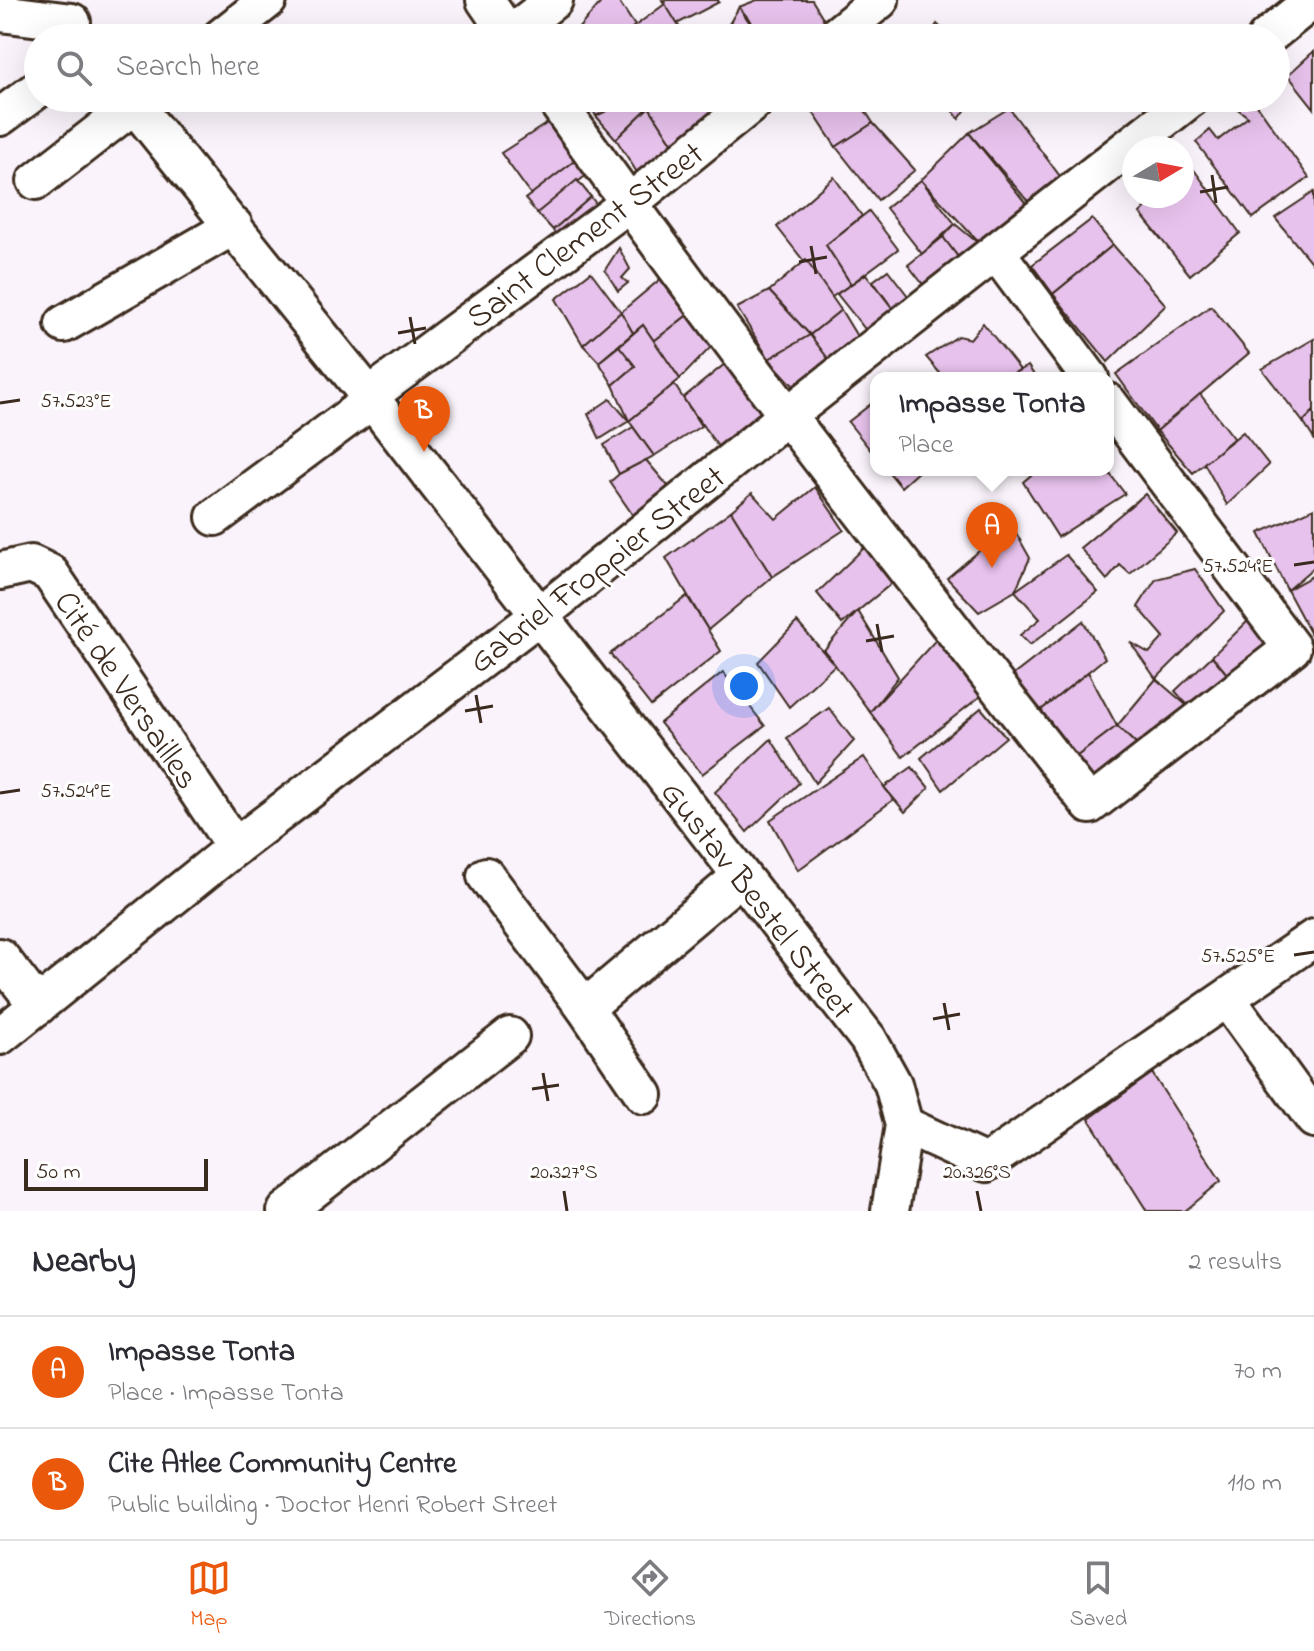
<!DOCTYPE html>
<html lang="en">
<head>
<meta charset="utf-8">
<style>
	body { margin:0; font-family:"Indie Flower",sans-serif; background:#f2f2f3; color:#2b2b33 }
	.compass { position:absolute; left:1122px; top:136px; width:72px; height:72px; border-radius:50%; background:#fff; box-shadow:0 8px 32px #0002; rotate:80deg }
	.scale { position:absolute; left:24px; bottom:20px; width:184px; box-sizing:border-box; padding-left:8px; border:4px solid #3b2a1e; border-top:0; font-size:22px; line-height:28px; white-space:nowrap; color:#3b2a1e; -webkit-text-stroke:6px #fff; paint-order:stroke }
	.you { position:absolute; left:744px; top:686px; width:28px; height:28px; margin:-20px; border:6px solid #fff; border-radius:50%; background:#1a73e8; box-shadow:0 0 0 12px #1a73e833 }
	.badge { display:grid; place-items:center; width:52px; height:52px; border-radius:50%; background:#ea580c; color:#fff; font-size:26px; font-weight:700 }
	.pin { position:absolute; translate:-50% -66px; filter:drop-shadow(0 2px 4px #0008) }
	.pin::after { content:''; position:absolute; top:42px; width:28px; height:24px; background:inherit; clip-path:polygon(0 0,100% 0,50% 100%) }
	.popup { position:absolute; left:870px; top:372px; width:244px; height:104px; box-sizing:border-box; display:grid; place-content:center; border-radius:16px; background:#fff; filter:drop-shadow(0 2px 6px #0005); font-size:26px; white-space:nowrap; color:#7c7c81 }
	.popup b { font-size:30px; color:#2b2b33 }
	.popup::after { content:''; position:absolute; left:50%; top:100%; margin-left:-16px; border:16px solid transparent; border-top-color:#fff }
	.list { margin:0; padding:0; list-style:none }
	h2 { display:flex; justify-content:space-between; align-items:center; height:104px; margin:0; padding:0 32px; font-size:34px }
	h2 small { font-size:26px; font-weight:400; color:#7c7c81 }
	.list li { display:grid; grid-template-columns:52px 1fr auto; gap:24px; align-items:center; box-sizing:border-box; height:112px; padding:0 32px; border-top:2px solid #e1e1e2 }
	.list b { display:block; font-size:30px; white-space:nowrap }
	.list p { margin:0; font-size:26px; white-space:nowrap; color:#7c7c81 }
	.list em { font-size:26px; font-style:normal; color:#7c7c81 }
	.icon { flex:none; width:44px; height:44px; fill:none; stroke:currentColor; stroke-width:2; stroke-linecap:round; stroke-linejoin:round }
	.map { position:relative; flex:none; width:1314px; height:1211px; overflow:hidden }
	.search { position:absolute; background:#fff; box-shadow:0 8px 32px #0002; left:24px; right:24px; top:24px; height:88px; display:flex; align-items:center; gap:20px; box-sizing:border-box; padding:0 28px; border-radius:44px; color:#7c7c81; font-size:30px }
	.sheet { height:328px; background:#fff }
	nav { display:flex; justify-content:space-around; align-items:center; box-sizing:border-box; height:112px; border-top:2px solid #e1e1e2; background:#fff; font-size:22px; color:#7c7c81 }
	nav a { display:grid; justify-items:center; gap:4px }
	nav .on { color:#ea580c }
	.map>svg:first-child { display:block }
</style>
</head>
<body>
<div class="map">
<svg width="1314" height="1211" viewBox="0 0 1314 1211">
	<rect width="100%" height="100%" fill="#faf3fb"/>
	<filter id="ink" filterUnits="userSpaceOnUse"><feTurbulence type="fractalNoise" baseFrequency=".0125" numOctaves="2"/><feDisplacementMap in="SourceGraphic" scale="16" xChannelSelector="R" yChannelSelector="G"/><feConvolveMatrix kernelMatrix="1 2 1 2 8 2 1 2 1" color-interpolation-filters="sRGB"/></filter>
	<g filter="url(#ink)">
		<!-- building -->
		<g fill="#e7c2ec" stroke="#3b2a1e" stroke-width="2">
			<path d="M603,0H618L635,26L618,38H570Z"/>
			<path d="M662,0H718L719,2L677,24Z"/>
			<path d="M757,0H812L828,26L811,38H764L739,7Z"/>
			<path d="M665,4L686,38H618L635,26Z"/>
			<path d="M739,7L760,38H721Z"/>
			<path d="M937,24L951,38H928Z"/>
			<path d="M1314,51V108L1288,75Z"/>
			<path d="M586,98H634L596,116Z"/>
			<path d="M634,98H640L649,107L616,139L596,116Z"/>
			<path d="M660,98H720L729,110L680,155L649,107Z"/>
			<path d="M808,98H857L873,123L836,147L805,100Z"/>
			<path d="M944,98H974L959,119Z"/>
			<path d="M1238,98H1252L1309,178L1253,218L1196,142L1210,130L1218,140L1248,117L1230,103Z"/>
			<path d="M649,107L680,155L643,182L616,139Z"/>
			<path d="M1009,108L1062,179L1033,207L969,133Z"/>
			<path d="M549,122L577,159L532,196L501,153Z"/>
			<path d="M873,123L915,170L878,200L836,147Z"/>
			<path d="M969,133L1029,207L983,247L921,180Z"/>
			<path d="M577,159L588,174L537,213L525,199Z"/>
			<path d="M1192,167L1240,233L1190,275L1140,213L1159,196H1182V176Z"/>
			<path d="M834,177L862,216L826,245L851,284L832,297L777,227Z"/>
			<path d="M577,180L591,197L553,230L537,213Z"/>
			<path d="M921,180L955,224L922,254L886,208Z"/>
			<path d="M1314,192V266L1275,218Z"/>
			<path d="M591,197L605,216L562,249L553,230Z"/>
			<path d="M869,211L898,249L851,284L826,245Z"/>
			<path d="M1092,219L1113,245L1053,294L1032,265Z"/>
			<path d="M955,224L983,247L964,265L943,237Z"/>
			<path d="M943,237L964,265L929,292L908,265Z"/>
			<path d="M1113,245L1166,305L1108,362L1053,294Z"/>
			<path d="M619,248L630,269L622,278L628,283L618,291L605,270Z"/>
			<path d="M806,260L841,310L810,335L769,291Z"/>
			<path d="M888,270L908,296L896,313L873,281Z"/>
			<path d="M670,271L699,306L654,341L643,325L633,333L621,312Z"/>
			<path d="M591,272L621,312L583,345L556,299Z"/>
			<path d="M866,274L896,313L869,334L837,294Z"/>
			<path d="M769,291L810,335L769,359L737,308Z"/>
			<path d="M1211,306L1249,353L1157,431L1116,374Z"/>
			<path d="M841,310L858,338L828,359L810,335Z"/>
			<path d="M621,312L633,333L599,362L583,345Z"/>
			<path d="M689,314L712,346L680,379L654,341Z"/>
			<path d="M983,323L1020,370L1005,378H944L926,357L958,336L970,339Z"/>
			<path d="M643,325L680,379L629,421L613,385L635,366L619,346Z"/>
			<path d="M810,335L836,369L800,393L769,359Z"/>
			<path d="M1314,339V411L1303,422L1262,369Z"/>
			<path d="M619,346L635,366L613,385L599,362Z"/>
			<path d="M731,359L778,417L724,455L683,398Z"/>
			<path d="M1028,366L1036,378H1006L1020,370Z"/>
			<path d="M674,384L701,426L654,456L629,421Z"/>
			<path d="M1200,394L1234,438L1193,473L1157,431Z"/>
			<path d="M610,399L629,421L600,439L588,414Z"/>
			<path d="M876,400V457L848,422Z"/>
			<path d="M1314,411V439L1303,422Z"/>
			<path d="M633,427L654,456L619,474L604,445Z"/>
			<path d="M1243,432L1269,465L1227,505L1204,463Z"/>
			<path d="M646,460L674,493L639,524L610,482L619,474Z"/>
			<path d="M887,470H920L901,487Z"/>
			<path d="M1037,470H1085L1088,475L1096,470H1107L1125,494L1058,537L1023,482Z"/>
			<path d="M815,487L844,530L772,577L731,511L752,493L776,519Z"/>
			<path d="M1145,494L1177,533L1130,574L1120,565L1107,580L1080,548Z"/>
			<path d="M1314,508V567L1287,590L1259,533Z"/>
			<path d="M731,511L772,577L708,630L666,558Z"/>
			<path d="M1011,524L1030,558L1015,591L979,612L947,578Z"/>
			<path d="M869,543L898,578L842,624L817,593Z"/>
			<path d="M1066,555L1098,592L1030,645L1020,635L1040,619L1015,591Z"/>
			<path d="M1195,569L1224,611L1156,679L1130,642L1149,653L1164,637L1138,607L1156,579Z"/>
			<path d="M1314,575V640L1287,590Z"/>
			<path d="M687,596L721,651L651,706L610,654Z"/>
			<path d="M858,611L898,677L870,712L824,650Z"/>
			<path d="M1252,617L1275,646L1231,679L1212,656Z"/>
			<path d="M1083,621L1105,658L1040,711L1012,676Z"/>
			<path d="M797,622L835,665L789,707L758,662Z"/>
			<path d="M942,633L987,691L903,757L870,712Z"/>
			<path d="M1212,656L1231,679L1192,710L1175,691Z"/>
			<path d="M723,672L765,726L702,774L660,723Z"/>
			<path d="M1088,672L1117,726L1072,760L1040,711Z"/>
			<path d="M1156,679L1192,710L1141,749L1117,726Z"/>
			<path d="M829,708L854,741L815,783L787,738Z"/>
			<path d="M981,708L1006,737L943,790L921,758Z"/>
			<path d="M1117,726L1141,749L1093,788L1072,760Z"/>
			<path d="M771,739L799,783L747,832L715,792Z"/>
			<path d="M864,757L893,800L798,870L770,820Z"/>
			<path d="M912,767L929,788L905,812L884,787Z"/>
			<path d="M1152,1073L1221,1181L1185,1211H1147L1089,1119Z"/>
		</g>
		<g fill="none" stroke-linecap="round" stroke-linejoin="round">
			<!-- minor casing -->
			<g stroke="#3b2a1e" stroke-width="42">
				<g id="minor">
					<path d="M485,0L511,38"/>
					<path d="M0,13L72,22"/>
					<path d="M509,35L554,0"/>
					<path d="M220,38L268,0"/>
					<path d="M833,38L880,0"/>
					<path d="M1266,38L1313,0"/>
					<path d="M129,98L369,396L868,1039L893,1084L904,1125L890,1211"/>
					<path d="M554,98C724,340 908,572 1090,805L1292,648L1108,402"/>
					<path d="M0,117L38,89"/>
					<path d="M36,181L143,98"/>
					<path d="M997,253L1090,378"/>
					<path d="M64,324L234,226"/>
					<path d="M369,396L628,204L759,98"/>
					<path d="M215,517L372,400"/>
					<path d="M0,571L31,564L50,573L235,847"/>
					<path d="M486,876L585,1008L644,1095"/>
					<path d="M0,957L38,1006"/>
					<path d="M1227,999L1314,1119"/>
					<path d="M585,1008L740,877"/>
					<path d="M0,1036L235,847L540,615L787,416L1191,98"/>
					<path d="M904,1125L986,1163L1314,938"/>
					<path d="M286,1211L510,1036"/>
				</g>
			</g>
			<!-- minor -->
			<use href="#minor" stroke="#fff" stroke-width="36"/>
		</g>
	</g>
	<!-- ticks -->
	<path fill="none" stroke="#3b2a1e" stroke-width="3" d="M1212,175L1216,203M1200,192L1228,187M811,246L816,274M799,262L827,257M410,317L415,344M398,333L426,328M0,403L20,400M1294,565L1314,562M877,624L882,652M866,641L894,636M476,695L481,723M465,711L493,706M0,793L20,790M1294,955L1314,952M944,1003L949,1030M933,1019L960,1014M543,1073L548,1101M532,1089L559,1085M564,1191L567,1211M977,1191L981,1211"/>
	<g text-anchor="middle" stroke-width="6" stroke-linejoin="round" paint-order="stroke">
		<!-- street labels -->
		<g font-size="34" fill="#3b2a1e" stroke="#fff">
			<text transform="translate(584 234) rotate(-37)" y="12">Saint Clement Street</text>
			<text transform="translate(596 568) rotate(-38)" y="12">Gabriel Froppier Street</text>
			<text transform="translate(128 689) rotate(56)" y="12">Cité de Versailles</text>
			<text transform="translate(759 899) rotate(52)" y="12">Gustav Bestel Street</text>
		</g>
	</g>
	<g font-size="20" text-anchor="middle" fill="#3b2a1e" stroke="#fff" stroke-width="6" stroke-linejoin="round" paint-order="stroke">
		<text x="76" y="407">57.523°E</text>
		<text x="1238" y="572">57.524°E</text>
		<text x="76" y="797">57.524°E</text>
		<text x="1238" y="962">57.525°E</text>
		<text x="564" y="1178">20.327°S</text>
		<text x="977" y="1178">20.326°S</text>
	</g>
</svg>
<svg class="compass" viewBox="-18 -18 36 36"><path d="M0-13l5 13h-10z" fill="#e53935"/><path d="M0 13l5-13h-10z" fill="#7c7c81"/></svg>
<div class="scale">50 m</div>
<div class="you"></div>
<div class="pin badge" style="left:992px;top:568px">A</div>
<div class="popup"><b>Impasse Tonta</b>Place</div>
<div class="pin badge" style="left:424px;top:452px">B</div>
<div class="search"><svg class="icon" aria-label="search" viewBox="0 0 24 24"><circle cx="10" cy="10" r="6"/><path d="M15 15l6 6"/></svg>Search here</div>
</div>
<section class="sheet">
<h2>Nearby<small>2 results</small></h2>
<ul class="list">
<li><span class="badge">A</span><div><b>Impasse Tonta</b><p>Place · Impasse Tonta</p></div><em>70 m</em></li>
<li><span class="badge">B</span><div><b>Cite Atlee Community Centre</b><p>Public building · Doctor Henri Robert Street</p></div><em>110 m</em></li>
</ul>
</section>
<nav>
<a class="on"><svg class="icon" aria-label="map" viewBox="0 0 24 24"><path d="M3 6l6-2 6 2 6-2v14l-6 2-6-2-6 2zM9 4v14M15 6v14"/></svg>Map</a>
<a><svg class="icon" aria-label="directions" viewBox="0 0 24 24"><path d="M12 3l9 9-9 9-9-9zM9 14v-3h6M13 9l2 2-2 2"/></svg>Directions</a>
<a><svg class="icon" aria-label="saved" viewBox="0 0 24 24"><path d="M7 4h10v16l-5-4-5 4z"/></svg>Saved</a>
</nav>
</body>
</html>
